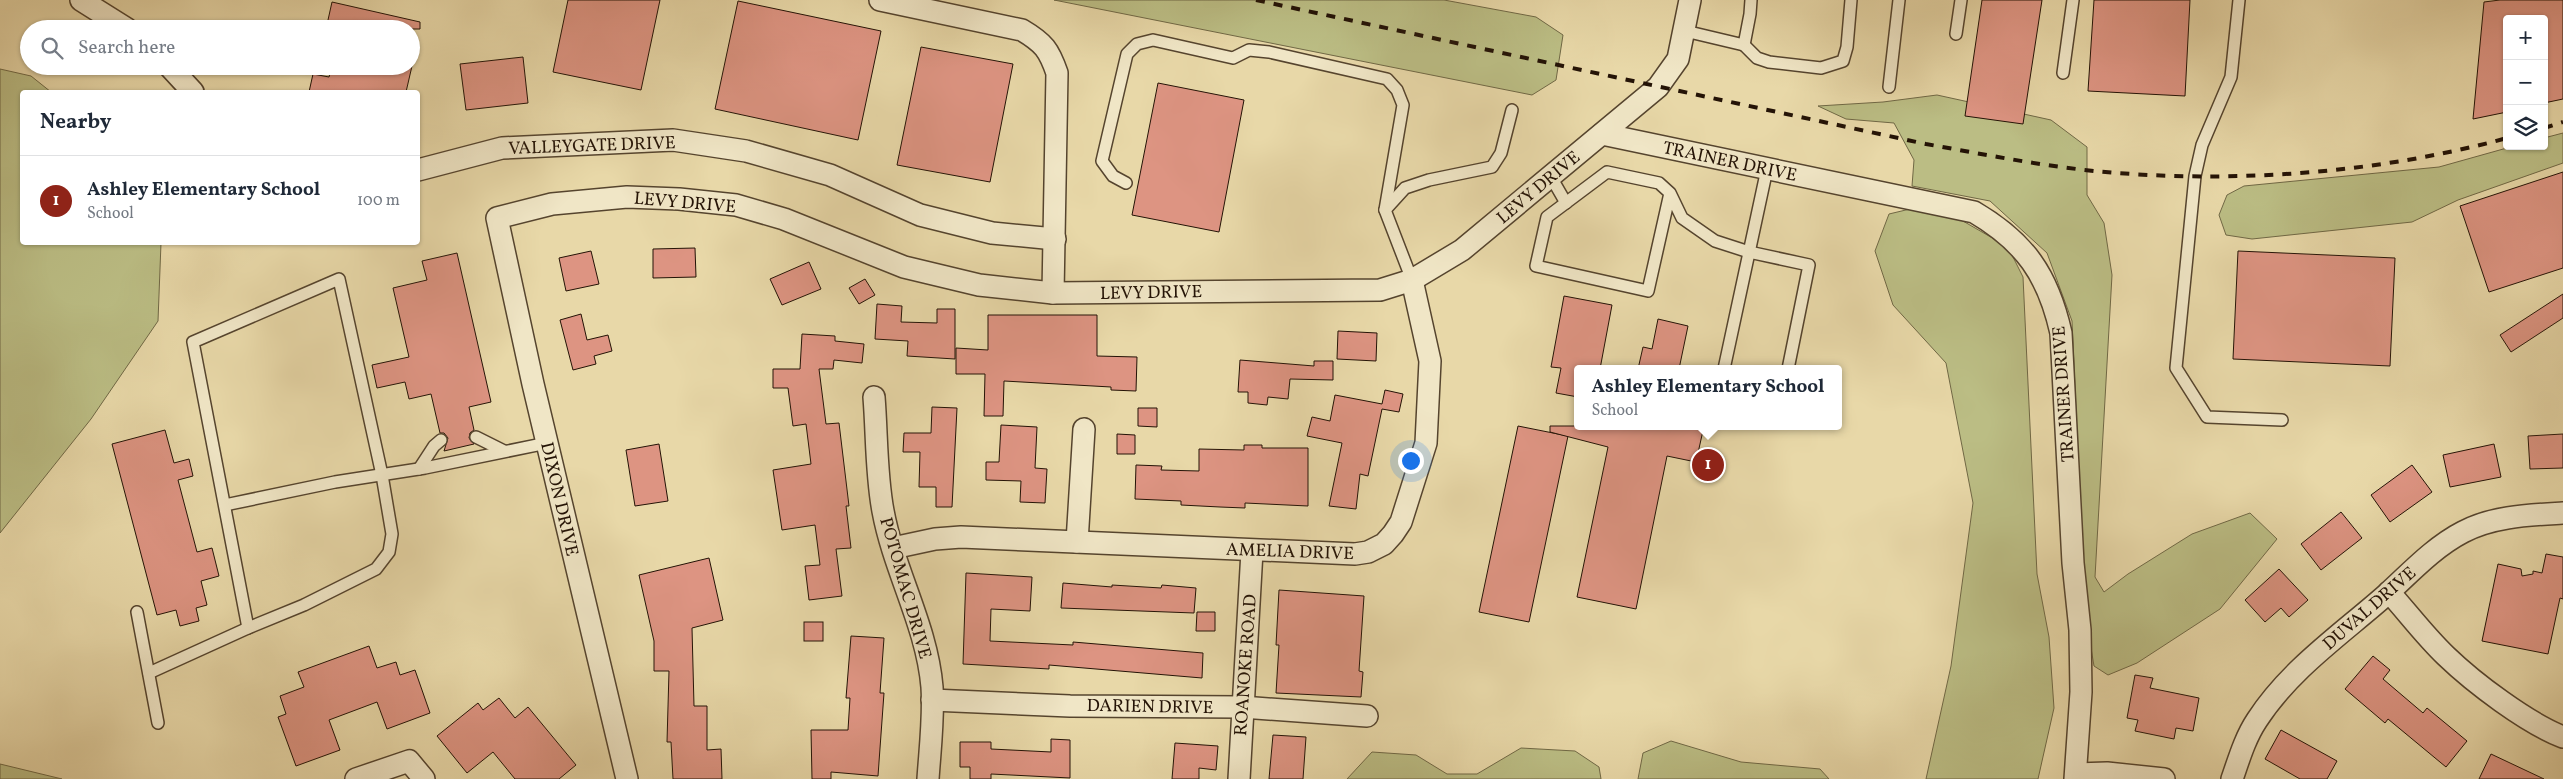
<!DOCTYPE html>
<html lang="en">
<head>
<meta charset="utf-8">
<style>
	body { margin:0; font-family:Vollkorn,serif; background:#f2f2f3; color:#1f2937 }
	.controls { position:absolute; right:15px; top:15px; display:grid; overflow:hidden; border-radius:5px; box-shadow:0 1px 4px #0004 }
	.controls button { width:45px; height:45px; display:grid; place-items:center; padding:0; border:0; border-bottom:1px solid #e0e1e3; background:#fff; color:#1f2937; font:25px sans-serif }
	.you { position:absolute; left:1410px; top:460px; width:18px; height:18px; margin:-12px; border:4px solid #fff; border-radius:50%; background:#1a73e8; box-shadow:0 0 0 8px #1a73e833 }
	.badge { display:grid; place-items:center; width:32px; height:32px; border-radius:50%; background:#8f2418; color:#fff; font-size:16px; font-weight:700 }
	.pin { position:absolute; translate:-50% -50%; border:2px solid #fff; box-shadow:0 1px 5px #0006 }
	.popup { position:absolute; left:1574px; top:365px; width:268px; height:65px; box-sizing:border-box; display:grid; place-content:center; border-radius:5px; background:#fff; filter:drop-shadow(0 1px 4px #0005); font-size:16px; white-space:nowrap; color:#747a83 }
	.popup b { font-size:19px; color:#1f2937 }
	.popup::after { content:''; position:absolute; left:50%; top:100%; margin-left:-10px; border:10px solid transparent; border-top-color:#fff }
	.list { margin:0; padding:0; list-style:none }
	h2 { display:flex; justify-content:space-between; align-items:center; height:65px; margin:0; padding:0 20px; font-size:21px }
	h2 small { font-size:16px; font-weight:400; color:#747a83 }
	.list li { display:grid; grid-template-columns:32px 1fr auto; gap:15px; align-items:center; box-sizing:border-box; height:90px; padding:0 20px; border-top:1px solid #e0e1e3 }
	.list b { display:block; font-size:19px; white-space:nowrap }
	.list p { margin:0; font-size:16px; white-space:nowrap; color:#747a83 }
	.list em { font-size:16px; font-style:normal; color:#747a83 }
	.icon { flex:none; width:28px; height:28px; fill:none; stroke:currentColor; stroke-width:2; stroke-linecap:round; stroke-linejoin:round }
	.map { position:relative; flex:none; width:2563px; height:779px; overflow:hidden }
	.search { position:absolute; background:#fff; box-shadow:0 1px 4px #0004; left:20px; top:20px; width:400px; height:55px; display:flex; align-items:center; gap:12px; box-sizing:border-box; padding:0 18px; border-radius:28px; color:#747a83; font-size:19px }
	.panel { position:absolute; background:#fff; box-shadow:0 1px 4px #0004; left:20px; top:90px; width:400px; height:155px; border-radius:5px }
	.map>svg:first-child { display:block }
</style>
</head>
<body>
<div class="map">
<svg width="2563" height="779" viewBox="0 0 2563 779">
	<rect width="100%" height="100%" fill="#e8d8a8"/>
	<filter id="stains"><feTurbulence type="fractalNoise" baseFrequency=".004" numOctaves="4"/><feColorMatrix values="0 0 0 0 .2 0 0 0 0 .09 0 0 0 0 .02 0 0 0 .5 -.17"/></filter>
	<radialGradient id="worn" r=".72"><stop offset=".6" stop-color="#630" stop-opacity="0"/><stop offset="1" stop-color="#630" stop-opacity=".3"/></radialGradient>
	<!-- green -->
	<g fill="#bbbd84" stroke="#706845">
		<path d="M1054,0H1444L1536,17L1563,35L1556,80L1532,95Z"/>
		<path d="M0,69L31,76L51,92H22V242L161,243L158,321L91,419L0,533Z"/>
		<path d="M1937,95L2051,120L2087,147V195L2104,223L2112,275L2095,577L2104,592L2128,574L2192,534L2250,513L2277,539L2220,609L2137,663L2108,675L2094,666L2085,612L2072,321L2047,253L1990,201L1912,186L1914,160L1894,123L1846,119L1818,106L1883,102Z"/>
		<path d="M2563,133V163L2458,200L2412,222L2252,239L2226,235L2219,215L2227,195L2244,186L2439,167L2514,146H2544V138Z"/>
		<path d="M1910,209L1956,217L2008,247L2023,277L2037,574L2049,637L2054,708L2038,779H1926L1951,666L1973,503L1946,363L1893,305L1875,251L1889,214Z"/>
		<path d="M1671,741L1741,762L1820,769L1829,779H1638L1643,753Z"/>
		<path d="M1521,748L1575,751L1599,767L1601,779H1347L1372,752L1416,755L1447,774H1477Z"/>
		<path d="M0,764L62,779H0Z"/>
	</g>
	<!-- building -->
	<g fill="#dd9482" stroke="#241306">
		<path d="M568,0H660L641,90L553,72Z"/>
		<path d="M1982,0H2042L2023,124L1965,116Z"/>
		<path d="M2094,0H2190L2185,96L2088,91Z"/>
		<path d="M2500,0H2563V99L2544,103V19H2507V112L2473,119L2484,2Z"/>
		<path d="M738,1L881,31L858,140L715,109Z"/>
		<path d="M332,2L420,22V29H326Z"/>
		<path d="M921,47L1013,64L990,182L897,165Z"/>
		<path d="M523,57L528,103L466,110L460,64Z"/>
		<path d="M332,66H412L406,92H309L313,74L329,77Z"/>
		<path d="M1158,83L1244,100L1219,232L1132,215Z"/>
		<path d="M2563,172V268L2489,292L2460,206Z"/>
		<path d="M695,248L696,277L653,278V249Z"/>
		<path d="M591,251L599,284L566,291L559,258Z"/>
		<path d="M2238,251L2395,258L2390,366L2233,359Z"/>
		<path d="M457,253L491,402L469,407L474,430L470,433L469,438L474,444L444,451L448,438L444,433H440L431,394L409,399L405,382L377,388L372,365L409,357L393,288L427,280L422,261Z"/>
		<path d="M809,262L821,289L782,305L770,279Z"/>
		<path d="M865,279L875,295L859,304L849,288Z"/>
		<path d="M2563,294V318L2511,352L2500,335Z"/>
		<path d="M1564,296L1612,305L1600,369H1578V397L1556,393L1561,368L1551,367Z"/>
		<path d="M877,304L902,306L901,322L937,323V309H955V359L907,356L908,341L875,339Z"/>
		<path d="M581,314L587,340L608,335L612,351L594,356L596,364L573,370L560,320Z"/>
		<path d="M988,315H1097V356L1137,357L1136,391L1111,390V387L1004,381L1003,416H984L985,374H956V348L988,350Z"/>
		<path d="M1658,319L1688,326L1679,369H1638L1643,347L1652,349Z"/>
		<path d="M1338,331L1377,333L1376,361L1337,359Z"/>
		<path d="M802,334L835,336V341L864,344L862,363L834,360L833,369H819L826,424L839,423L849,506H846L851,548L836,549L842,596L809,600L805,566L820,565L815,525L782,530L773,470L811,464L806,424L793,426L788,388H773V369H800Z"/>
		<path d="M1240,360L1314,366V361H1333V380L1290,379L1288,399L1268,397L1267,405L1248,403V392H1238Z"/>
		<path d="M1385,390L1403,394L1399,412L1382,409L1368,476L1360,474L1356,509L1329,506L1342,443L1307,436L1312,417L1330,421L1335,395L1382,404Z"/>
		<path d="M932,407L957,408L952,507H936V487H919L920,452H903L904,433H931Z"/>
		<path d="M1138,408H1157V427L1138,426Z"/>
		<path d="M1001,425L1037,427L1035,468L1047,469L1045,503L1020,502L1021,481L986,480V462H999Z"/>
		<path d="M1518,426L1568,436L1529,622L1479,612Z"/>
		<path d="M1550,426H1704L1696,462L1667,456L1636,609L1577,597L1608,447L1550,432Z"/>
		<path d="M165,430L174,463L189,459L193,476L178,480L197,552L212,548L219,576L201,581L207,605L196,608L199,621L180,626L176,610L157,615L112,444Z"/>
		<path d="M1117,434L1135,435V454H1117Z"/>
		<path d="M2563,434V468L2530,469L2528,436Z"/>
		<path d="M659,444L668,501L635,506L626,450Z"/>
		<path d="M2494,444L2501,477L2450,487L2443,455Z"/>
		<path d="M1244,445H1262V448H1308V506L1245,503V508L1220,507L1181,505V501L1135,499L1136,465L1162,466L1161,470L1199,471V449L1244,450Z"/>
		<path d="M2412,465L2432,492L2390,522L2371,495Z"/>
		<path d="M2341,512L2362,538L2321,570L2301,544Z"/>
		<path d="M2546,554L2563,557V599L2560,598L2548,654L2482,641L2498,564L2521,569L2522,576L2533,574V571L2542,573Z"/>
		<path d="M709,558L723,620L692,628L694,706H707V750L721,749L722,779H673L671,742H667L669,671H654V641L639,575Z"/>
		<path d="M2279,569L2308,600L2289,617L2281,608L2265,622L2245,600Z"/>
		<path d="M966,573L1032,577L1030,611L991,609L990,641L1073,645V642L1203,653L1202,678L1049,665V669L963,664Z"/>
		<path d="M1063,583L1112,587V585L1161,588L1162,585L1196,588L1194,613L1061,608Z"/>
		<path d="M1279,590L1364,596L1359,671L1363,672L1361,697L1276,693L1279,645H1276Z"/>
		<path d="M1197,612H1215V631H1196Z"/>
		<rect x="804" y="622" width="19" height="19"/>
		<path d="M851,636L884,638L880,693H884L878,776L831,772V779H812L811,730H848L850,698H846Z"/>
		<path d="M369,646L377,668L396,662L400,675L415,670L430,713L387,729L377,702L329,720L340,750L296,766L278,717L286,714L280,696L304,687L298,672Z"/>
		<path d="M2373,656L2390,670L2383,679L2423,713L2427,708L2467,741L2446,767L2388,719L2385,723L2345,689Z"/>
		<path d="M2135,675L2153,678L2150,688L2199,698L2193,731L2176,728L2174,739L2135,731L2138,720L2127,718Z"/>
		<path d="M499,698L515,718L528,707L576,765L559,779H515L493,752L467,773L437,736L478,703L483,710Z"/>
		<path d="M2281,730L2337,761L2327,779H2300L2265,759Z"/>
		<path d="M1273,735L1306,737L1303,779H1269Z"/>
		<path d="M1051,739L1070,740V778L991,774V779H970V767H960V742H991V749L1051,752Z"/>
		<path d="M1175,743L1218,746L1216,770L1199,768V779H1172Z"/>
		<path d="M2491,754L2544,779H2479Z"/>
	</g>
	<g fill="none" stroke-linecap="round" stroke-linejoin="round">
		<!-- lane casing -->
		<g stroke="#55442e" stroke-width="14">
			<g id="lane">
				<path d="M2239,0L2231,77L2202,145L2195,176L2176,368L2207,417L2282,420"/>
				<path d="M1685,31L1744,45L1750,14L1751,0"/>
				<path d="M1956,34L1961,0"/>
				<path d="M1744,45L1757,58L1769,62L1821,68L1843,61L1847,47L1851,0"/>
				<path d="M2063,73L2073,0"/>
				<path d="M1889,87L1899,0"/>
				<path d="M1551,177L1566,203"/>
				<path d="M1126,183L1113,176L1102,161L1127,54L1137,44L1153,40L1233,58L1249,50L1269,52L1387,79L1397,90L1403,105L1385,210L1412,280"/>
				<path d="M1670,193L1648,291L1536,266L1547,217L1607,172L1659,183L1670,193L1682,218L1715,241L1749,252L1809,265L1788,369"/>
				<path d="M1385,210L1405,188L1429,180L1492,167L1501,153L1512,110"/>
				<path d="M339,279L382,475L392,534L389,552L376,569L304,605L248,628L193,342Z"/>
				<path d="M1724,369L1767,169"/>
				<path d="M476,437L504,451"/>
				<path d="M419,469L434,446L441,440"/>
				<path d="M225,505L335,482L425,468L547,443"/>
				<path d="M137,612L158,723"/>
				<path d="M149,673L248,628"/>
			</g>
		</g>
		<!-- street casing -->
		<g stroke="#55442e" stroke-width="24">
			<g id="street">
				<path d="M81,0L127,29"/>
				<path d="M880,0L1022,30C1044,43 1049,50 1057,73L1053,293"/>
				<path d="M169,66L193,92"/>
				<path d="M1602,134L1974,212C2025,242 2048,275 2061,333L2073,563L2080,630L2081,692L2075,779"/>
				<path d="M418,170L502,148L673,140L746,151L830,175L920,215L992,233L1055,239"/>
				<path d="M874,397C877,434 876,474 883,511C894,571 927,626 932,687C934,717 930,749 928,779"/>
				<path d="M1077,542L1084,429"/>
				<path d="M893,548L935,539L961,537L1355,554L1368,552L1384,544L1393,534L1401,522L1426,443L1430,361L1412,280"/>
				<path d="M2389,592C2408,613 2425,636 2446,656C2474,683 2527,723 2563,737"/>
				<path d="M932,700L1070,706L1242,707L1367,716"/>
				<path d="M2076,774L2107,773L2164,779"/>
				<path d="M356,779L409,761L424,779"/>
				<path d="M627,779L533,384L497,218L552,204L627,197L679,199L736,205L784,219L904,267L979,285L1053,293L1380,290L1412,280L1462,250L1658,87L1678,59L1690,0"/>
				<path d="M1239,779L1252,551"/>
				<path d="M2232,779C2239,759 2245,738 2257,720C2290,669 2343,633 2387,594C2411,572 2434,547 2463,532C2493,516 2530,515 2563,513"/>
			</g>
		</g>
		<!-- lane -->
		<use href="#lane" stroke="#f0e6c6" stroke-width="11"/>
		<!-- street -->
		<use href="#street" stroke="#f0e6c6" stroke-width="21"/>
		<!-- rail -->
		<g stroke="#241306" stroke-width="4" stroke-dasharray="9 9" stroke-linecap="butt">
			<path d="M1256,0L1926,144C1982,154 2037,165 2094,171C2229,184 2376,174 2507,138"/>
			<path d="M2544,128L2563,122"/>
		</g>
	</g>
	<g text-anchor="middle" stroke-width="4" stroke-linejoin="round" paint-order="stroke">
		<!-- street labels -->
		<g font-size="18" fill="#241306" stroke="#f0e6c6">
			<text transform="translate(592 145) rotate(-2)" y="6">VALLEYGATE DRIVE</text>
			<text transform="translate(1730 161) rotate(12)" y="6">TRAINER DRIVE</text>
			<text transform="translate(1538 187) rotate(-40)" y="6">LEVY DRIVE</text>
			<text transform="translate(685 202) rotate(5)" y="6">LEVY DRIVE</text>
			<text transform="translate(1151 292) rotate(-1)" y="6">LEVY DRIVE</text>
			<text transform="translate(2063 394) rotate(-94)" y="6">TRAINER DRIVE</text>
			<text transform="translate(560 499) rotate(77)" y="6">DIXON DRIVE</text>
			<text transform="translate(1290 551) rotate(2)" y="6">AMELIA DRIVE</text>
			<text transform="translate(906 588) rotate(74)" y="6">POTOMAC DRIVE</text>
			<text transform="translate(2369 608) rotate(-41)" y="6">DUVAL DRIVE</text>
			<text transform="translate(1245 665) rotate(-86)" y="6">ROANOKE ROAD</text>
			<text transform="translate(1150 706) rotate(1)" y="6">DARIEN DRIVE</text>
		</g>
	</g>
	<rect width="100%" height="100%" filter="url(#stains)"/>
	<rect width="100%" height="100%" fill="url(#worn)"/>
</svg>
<div class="controls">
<button>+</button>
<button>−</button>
<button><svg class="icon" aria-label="layers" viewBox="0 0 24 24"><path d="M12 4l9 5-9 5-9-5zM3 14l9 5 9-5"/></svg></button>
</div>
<div class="you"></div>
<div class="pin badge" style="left:1708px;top:465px">1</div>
<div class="popup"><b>Ashley Elementary School</b>School</div>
<div class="search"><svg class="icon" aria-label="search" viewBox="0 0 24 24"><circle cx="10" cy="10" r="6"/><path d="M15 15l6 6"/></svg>Search here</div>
<section class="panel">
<h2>Nearby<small></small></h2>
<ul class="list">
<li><span class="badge">1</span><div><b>Ashley Elementary School</b><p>School</p></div><em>100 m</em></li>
</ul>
</section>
</div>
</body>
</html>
